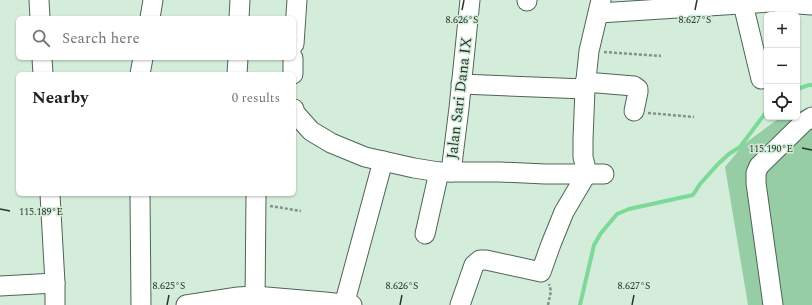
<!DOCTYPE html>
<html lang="en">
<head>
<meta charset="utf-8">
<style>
	body { margin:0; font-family:Spectral,serif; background:#f6f6f6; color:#202124 }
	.controls { position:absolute; right:12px; top:12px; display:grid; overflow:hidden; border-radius:6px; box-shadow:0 1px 3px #0004 }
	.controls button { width:36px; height:36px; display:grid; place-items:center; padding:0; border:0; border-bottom:1px solid #e0e0e0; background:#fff; color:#202124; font:20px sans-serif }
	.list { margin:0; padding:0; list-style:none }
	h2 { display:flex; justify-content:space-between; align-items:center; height:52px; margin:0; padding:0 16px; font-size:17px }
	h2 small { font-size:13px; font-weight:400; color:#757577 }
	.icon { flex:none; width:22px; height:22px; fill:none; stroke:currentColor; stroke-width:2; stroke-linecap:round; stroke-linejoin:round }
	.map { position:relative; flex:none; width:812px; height:305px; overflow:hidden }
	.search { position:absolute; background:#fff; box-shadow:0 1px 3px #0004; left:16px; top:16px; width:280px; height:44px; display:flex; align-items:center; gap:10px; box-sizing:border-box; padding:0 14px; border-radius:6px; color:#757577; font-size:15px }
	.panel { position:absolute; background:#fff; box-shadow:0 1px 3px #0004; left:16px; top:72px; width:280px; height:124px; border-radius:6px }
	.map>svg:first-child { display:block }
</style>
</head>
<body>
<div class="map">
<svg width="812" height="305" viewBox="0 0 812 305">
	<rect width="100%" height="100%" fill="#d4edda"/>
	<!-- grass -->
	<path fill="#96cda4" d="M812,107V305H748L725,167L744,144L781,117H797V112Z"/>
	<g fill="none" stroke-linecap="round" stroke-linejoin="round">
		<!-- stream -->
		<g stroke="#7cd997" stroke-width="4">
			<path d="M797,89L809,85H812"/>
			<path d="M580,305L594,245L601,233L617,214L629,209L693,195L700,184L719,163L729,154L740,147L767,111"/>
		</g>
		<!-- minor casing -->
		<g stroke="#4f6554" stroke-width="21">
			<g id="minor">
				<path d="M39,0L40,18"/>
				<path d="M527,1V0"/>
				<path d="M743,4L761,79"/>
				<path d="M599,13L771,2L812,5"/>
				<path d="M150,18L153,0"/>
				<path d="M239,18L240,0"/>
				<path d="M294,44L297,0"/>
				<path d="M42,58L43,74"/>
				<path d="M140,74L143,58"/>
				<path d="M237,74L238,58"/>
				<path d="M293,74V58"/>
				<path d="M585,82L634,86L638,89V92L634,111"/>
				<path d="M461,84L585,89"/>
				<path d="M294,109L295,113L311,131L331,143L365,157L383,161L414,168L439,172H500L545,174H604"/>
				<path d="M451,172L459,108L470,0"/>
				<path d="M50,194L55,283V305"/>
				<path d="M140,194L141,305"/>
				<path d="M425,234L439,172"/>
				<path d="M0,286L55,283"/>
				<path d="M186,305L238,297L255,296L325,302L352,305"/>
				<path d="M255,305L256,194"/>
				<path d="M344,305L383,161"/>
				<path d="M460,305L474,265L480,260H486L541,272L551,244L564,212L587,173L583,157V139L585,89L589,51L601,0"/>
				<path d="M773,305L756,183V173L759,166L804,122L812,117"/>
			</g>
		</g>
		<!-- path -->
		<g stroke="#829386" stroke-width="2.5" stroke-dasharray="3 2" stroke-linecap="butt">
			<path d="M604,52L661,56"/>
			<path d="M648,113L694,117"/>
			<path d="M270,206L301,211"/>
			<path d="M548,305L551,291L549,284"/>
		</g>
		<!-- minor -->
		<use href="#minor" stroke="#fff" stroke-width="19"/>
	</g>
	<!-- ticks -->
	<path fill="none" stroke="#2a332c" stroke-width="1.5" d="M462,10L464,0M695,10L697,0M802,148L812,150M0,209L10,211M167,305L169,295M400,305L402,295M632,305L634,295"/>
	<g text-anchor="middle" stroke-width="3" stroke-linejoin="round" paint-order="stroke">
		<!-- street labels -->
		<g font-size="15" fill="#2a332c" stroke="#d4edda">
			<text transform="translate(459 98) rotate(-83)" y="5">Jalan Sari Dana IX</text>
		</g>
	</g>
	<g font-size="10" text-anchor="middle" fill="#2a332c" stroke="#d4edda" stroke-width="3" stroke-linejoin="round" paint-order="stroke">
		<text x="462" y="23">8.626°S</text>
		<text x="695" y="23">8.627°S</text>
		<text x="771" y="152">115.190°E</text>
		<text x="41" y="215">115.189°E</text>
		<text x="169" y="289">8.625°S</text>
		<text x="402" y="289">8.626°S</text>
		<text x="634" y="289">8.627°S</text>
	</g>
</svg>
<div class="controls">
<button>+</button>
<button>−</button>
<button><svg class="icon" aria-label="locate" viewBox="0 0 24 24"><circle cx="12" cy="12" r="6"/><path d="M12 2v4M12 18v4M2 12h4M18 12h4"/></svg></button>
</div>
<div class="search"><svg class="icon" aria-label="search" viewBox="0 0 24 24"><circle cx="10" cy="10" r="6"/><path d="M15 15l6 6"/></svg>Search here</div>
<section class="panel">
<h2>Nearby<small>0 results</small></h2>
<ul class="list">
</ul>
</section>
</div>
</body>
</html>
